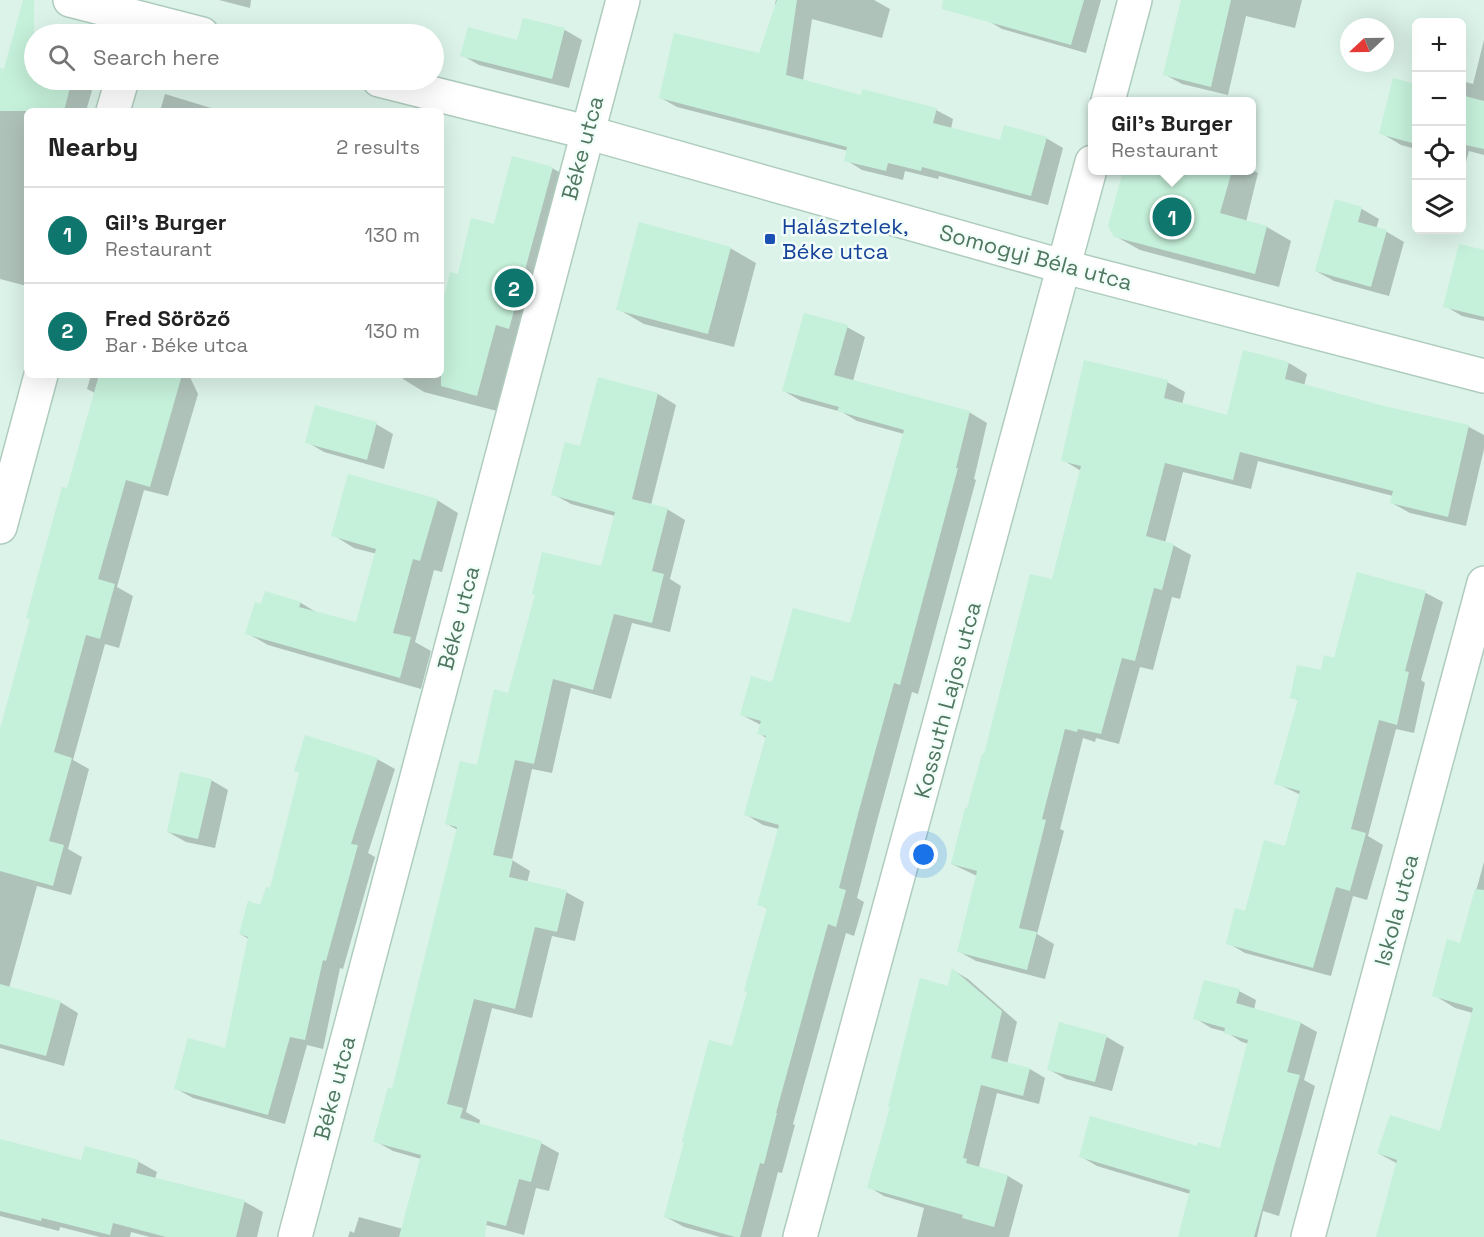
<!DOCTYPE html>
<html lang="en">
<head>
<meta charset="utf-8">
<style>
	body { margin:0; font-family:"Space Grotesk",sans-serif; background:#f6f6f6; color:#222 }
	.controls { position:absolute; right:18px; top:18px; display:grid; overflow:hidden; border-radius:9px; box-shadow:0 6px 24px #0002 }
	.controls button { width:54px; height:54px; display:grid; place-items:center; padding:0; border:0; border-bottom:2px solid #e0e0e0; background:#fff; color:#222; font:30px sans-serif }
	.compass { position:absolute; left:1340px; top:18px; width:54px; height:54px; border-radius:50%; background:#fff; box-shadow:0 6px 24px #0002; rotate:248deg }
	.you { position:absolute; left:924px; top:855px; width:21px; height:21px; margin:-15px; border:4px solid #fff; border-radius:50%; background:#1a73e8; box-shadow:0 0 0 9px #1a73e833 }
	.badge { display:grid; place-items:center; width:39px; height:39px; border-radius:50%; background:#0f766e; color:#fff; font-size:20px; font-weight:700 }
	.pin { position:absolute; translate:-50% -50%; border:3px solid #fff; box-shadow:0 2px 6px #0006 }
	.popup { position:absolute; left:1088px; top:97px; width:168px; height:78px; box-sizing:border-box; display:grid; place-content:center; border-radius:9px; background:#fff; filter:drop-shadow(0 2px 4px #0005); font-size:20px; white-space:nowrap; color:#767676 }
	.popup b { font-size:22px; color:#222 }
	.popup::after { content:''; position:absolute; left:50%; top:100%; margin-left:-12px; border:12px solid transparent; border-top-color:#fff }
	.list { margin:0; padding:0; list-style:none }
	h2 { display:flex; justify-content:space-between; align-items:center; height:78px; margin:0; padding:0 24px; font-size:26px }
	h2 small { font-size:20px; font-weight:400; color:#767676 }
	.list li { display:grid; grid-template-columns:39px 1fr auto; gap:18px; align-items:center; box-sizing:border-box; height:96px; padding:0 24px; border-top:2px solid #e0e0e0 }
	.list b { display:block; font-size:22px; white-space:nowrap }
	.list p { margin:0; font-size:20px; white-space:nowrap; color:#767676 }
	.list em { font-size:20px; font-style:normal; color:#767676 }
	.icon { flex:none; width:33px; height:33px; fill:none; stroke:currentColor; stroke-width:2; stroke-linecap:round; stroke-linejoin:round }
	.map { position:relative; flex:none; width:1484px; height:1237px; overflow:hidden }
	.search { position:absolute; background:#fff; box-shadow:0 6px 24px #0002; left:24px; top:24px; width:420px; height:66px; display:flex; align-items:center; gap:15px; box-sizing:border-box; padding:0 21px; border-radius:33px; color:#767676; font-size:22px }
	.panel { position:absolute; background:#fff; box-shadow:0 6px 24px #0002; left:24px; top:108px; width:420px; height:270px; border-radius:9px }
	.map>svg:first-child { display:block }
</style>
</head>
<body>
<div class="map">
<svg width="1484" height="1237" viewBox="0 0 1484 1237">
	<rect width="100%" height="100%" fill="#ecfcf7"/>
	<!-- residential -->
	<path fill="#dbf3e9" fill-rule="evenodd" d="M0,0H1484V1237H0ZM1416,22H1462V230H1416ZM1349,27H1385V63H1349ZM34,34H434V80H34ZM1092,101H1252V170H1092ZM27,111H441V375H27Z"/>
	<!-- shadow -->
	<g fill="#0003">
		<path d="M219,0H251L250,8Z"/>
		<path d="M776,0H874L890,9L882,38L812,19L803,81L862,96L936,110L953,119L951,129L1001,142L1046,138L1063,148L1048,205L939,176L938,179L905,171L903,180L862,170L846,160L848,151L677,107L661,98L760,55L777,5L775,4Z"/>
		<path d="M993,0H1101L1086,53L1002,29L987,20Z"/>
		<path d="M1187,0H1302L1295,28L1246,16L1228,95L1182,84L1164,74Z"/>
		<path d="M524,20L565,30L582,40L569,88L479,65L462,55L518,41Z"/>
		<path d="M14,39L34,45V80H95L86,111H27V286L0,279V69L5,71Z"/>
		<path d="M1484,40V155L1469,151L1466,162L1462,161V81L1473,84Z"/>
		<path d="M1394,80L1416,85V149L1401,145L1381,133Z"/>
		<path d="M165,94L211,108L217,111H160Z"/>
		<path d="M552,168L573,180L497,411L424,392L403,379L404,375H441V315L459,275L495,226Z"/>
		<path d="M1128,170H1183L1194,173L1195,170H1252L1258,173L1246,222L1267,227L1291,241L1279,287L1140,250L1115,236Z"/>
		<path d="M1336,201L1362,209L1379,219L1376,229L1387,232L1404,242L1389,296L1334,281L1316,271Z"/>
		<path d="M730,248L756,263L734,347L644,324L618,309Z"/>
		<path d="M1484,252V321L1462,316L1445,306Z"/>
		<path d="M847,327L865,337L853,381L969,412L987,423L974,479L976,480L918,694L912,692L876,825L857,898L864,902L854,936L846,933L793,1124L795,1125L782,1173L778,1172L761,1237H720L684,1227L666,1217L733,1048L749,992L768,909L759,904L779,829L763,825L745,814L766,738L759,733L761,725L742,715L772,684L851,625L904,434L857,421L842,412L801,401L784,391Z"/>
		<path d="M1289,363L1307,374L1304,386L1387,408L1469,427L1484,435V449L1466,526L1410,513L1392,503L1393,496L1258,461L1251,489L1183,472L1165,543L1173,545L1191,555L1180,599L1172,597L1153,670L1140,667L1119,744L1096,738L1095,742L1083,738L1060,829L1064,831L1037,934L1054,944L1045,979L976,961L958,951L977,876L952,864L985,756L1053,581L1081,471L1063,460L1167,382L1185,392L1182,405L1228,416Z"/>
		<path d="M91,375H189L198,394L168,496L144,490L117,587L133,596L119,648L105,644L73,760L89,769L68,849L82,857L71,895L37,886L9,988L60,1002L78,1013L64,1066L0,1048V734L95,393L87,389Z"/>
		<path d="M599,379L658,394L676,405L651,505L667,509L685,520L670,579L681,586L670,632L632,623L611,699L571,688L552,773L532,769L512,860L530,871L527,883L566,892L584,902L575,941L552,936L532,1018L492,1008L466,1112L480,1120L479,1125L541,1143L559,1153L549,1191L536,1188L524,1235L467,1220L462,1237H348L350,1231L354,1233L359,1217L403,1229L421,1159L393,1151L375,1141L393,1090L458,830L447,824L478,767L509,694L602,567L615,516L571,504L553,494L581,448Z"/>
		<path d="M376,424L393,434L384,469L324,452L307,442Z"/>
		<path d="M437,500L458,513L442,572L434,570L415,642L431,651L421,689L268,645L247,633L262,606L266,593L301,603L319,614L357,624L377,554L354,548L333,535Z"/>
		<path d="M1426,593L1443,602L1421,680L1425,683L1414,733L1396,729L1368,836L1383,845L1367,900L1353,896L1331,976L1245,953L1228,943L1286,848L1301,795L1276,783L1299,701L1292,697L1335,659Z"/>
		<path d="M377,759L395,769L368,853L375,857L343,969L340,968L323,1049L307,1045L285,1124L193,1098L175,1088L226,1050L249,939L240,934Z"/>
		<path d="M211,780L228,790L215,848L186,842L168,832Z"/>
		<path d="M1484,862V1237H1378L1398,1164L1378,1153L1441,1133L1473,1013L1455,1008L1434,995L1461,945Z"/>
		<path d="M953,970L968,979L1017,1022L1007,1064L1030,1069L1045,1078L1039,1104L997,1093L979,1167L1008,1176L1023,1185L1009,1237H917L924,1208L884,1196L869,1187L949,988Z"/>
		<path d="M1239,991L1256,1000L1254,1010L1301,1023L1317,1032L1304,1080L1315,1086L1279,1216L1263,1211L1257,1237H1179L1190,1194L1097,1166L1080,1156L1198,1148L1221,1150L1249,1044L1242,1042L1226,1032L1211,1028L1195,1018Z"/>
		<path d="M1107,1037L1124,1047L1112,1091L1066,1079L1048,1069Z"/>
		<path d="M0,1146L82,1162L86,1148L139,1162L157,1172L155,1179L245,1202L263,1212L257,1237H150L131,1232L130,1237H100L60,1227L59,1231L0,1216Z"/>
	</g>
	<!-- building -->
	<g fill="#c5f0d9">
		<path d="M23,0H34V80H72L64,111H0V68L4,69Z"/>
		<path d="M777,0H797L786,75L861,95L862,89L937,108L933,123L1000,140L1004,125L1047,137L1031,196L922,167L921,171L888,163L886,171L844,161L847,147L659,98L674,33L759,53Z"/>
		<path d="M943,0H1084L1071,45L942,9Z"/>
		<path d="M1181,0H1231L1211,87L1163,75Z"/>
		<path d="M523,18L565,28L552,79L460,56L468,27L517,40Z"/>
		<path d="M1393,78L1416,84V144L1379,134Z"/>
		<path d="M1461,95L1484,101V149L1461,144Z"/>
		<path d="M512,156L553,167L509,329L496,325L477,396L441,386V309L450,272L458,274L471,218L494,224Z"/>
		<path d="M1123,171H1232L1220,213L1267,226L1255,274L1114,237L1108,226Z"/>
		<path d="M1335,199L1362,207L1358,222L1387,230L1371,287L1315,271Z"/>
		<path d="M639,222L731,247L708,334L616,310Z"/>
		<path d="M1459,244L1484,250V317L1443,307Z"/>
		<path d="M804,313L848,325L834,375L970,411L956,468H958L900,685L894,683L858,814L839,888L846,890L836,927L828,924L776,1113H777L764,1164L760,1163L740,1237H735L664,1217L684,1142L682,1141L709,1040L732,1046L747,992L744,991L767,908L757,905L779,825L744,815L766,736L757,734L761,721L740,715L751,676L771,682L773,679L793,608L850,623L904,430L837,411L839,407L782,391Z"/>
		<path d="M1243,350L1289,362L1285,379L1388,407L1469,425L1448,517L1390,503L1393,491L1240,452L1233,480L1165,463L1146,536L1174,544L1162,590L1154,588L1135,661L1122,658L1101,734L1078,729L1077,732L1065,729L1042,819L1046,820L1019,928L1037,932L1027,970L957,952L977,871L951,864L965,808H967L982,754H984L1030,574L1052,579L1081,466L1061,461L1084,360L1168,380L1164,398L1227,415Z"/>
		<path d="M99,375H182L150,487L126,480L98,579L115,584L100,639L86,635L54,752L72,758L49,841L64,845L53,886L0,871V729L30,619L26,618L62,487L67,488Z"/>
		<path d="M598,377L658,393L632,499L668,508L652,571L664,574L652,623L614,614L593,690L553,679L534,764L515,760L493,855L513,859L509,877L567,890L557,932L535,927L515,1009L474,999L447,1104L463,1108L460,1118L542,1141L531,1182L519,1179L506,1226L487,1221L485,1237H399L421,1155L373,1142L388,1087L392,1089L457,827L445,824L460,761L477,765L494,689L508,693L535,595L532,594L542,552L601,566L615,512L551,495L565,442L580,446Z"/>
		<path d="M315,405L377,422L367,460L305,443Z"/>
		<path d="M348,474L438,499L420,561L413,559L393,633L411,637L400,678L245,634L255,602L261,604L265,591L301,602L299,607L356,622L376,549L331,536Z"/>
		<path d="M1357,572L1426,591L1405,671L1409,672L1397,725L1379,720L1351,829L1366,833L1350,891L1336,887L1313,968L1226,944L1235,908L1245,911L1264,840L1285,846L1300,791L1274,784L1298,700L1290,698L1297,665L1321,670L1324,655L1334,658Z"/>
		<path d="M305,735L378,758L351,844L358,845L326,961L323,960L305,1040L290,1037L268,1115L174,1089L188,1038L225,1048L248,937L239,934L248,901L260,905L266,887L270,888L299,773L294,771Z"/>
		<path d="M180,772L212,779L198,839L167,832Z"/>
		<path d="M1475,889L1484,890V1237H1376L1397,1160L1377,1153L1390,1115L1440,1131L1473,1008L1432,996L1447,939L1460,943Z"/>
		<path d="M952,968L1002,1011L991,1058L1030,1068L1023,1096L981,1085L963,1158L967,1159L966,1163L1008,1175L994,1227L962,1218L963,1215L867,1188L890,1107H888L920,978L948,986Z"/>
		<path d="M1204,980L1240,989L1236,1003L1301,1022L1287,1072L1300,1075L1254,1237H1178L1190,1190L1079,1157L1090,1116L1197,1146L1198,1142L1220,1148L1248,1040L1224,1033L1225,1028L1193,1019Z"/>
		<path d="M0,984L61,1001L46,1056L0,1044Z"/>
		<path d="M1059,1022L1107,1035L1095,1082L1047,1070Z"/>
		<path d="M0,1139L81,1160L85,1146L139,1160L136,1173L245,1200L236,1237H166L113,1223L110,1235L42,1218L41,1221L0,1211Z"/>
	</g>
	<g fill="none" stroke-linecap="round" stroke-linejoin="round">
		<!-- minor casing -->
		<g stroke="#afccbe" stroke-width="36">
			<g id="minor">
				<path d="M70,0L202,34"/>
				<path d="M379,80L586,132L1065,267L1484,376"/>
				<path d="M1108,101L1135,0"/>
				<path d="M113,111L122,80"/>
				<path d="M0,527L41,375"/>
				<path d="M295,1237L623,0"/>
				<path d="M800,1237L1092,162"/>
				<path d="M1308,1237L1484,583"/>
			</g>
		</g>
		<!-- minor -->
		<use href="#minor" stroke="#fff" stroke-width="33"/>
	</g>
	<!-- markers -->
	<rect fill="#1a4fb4" stroke="#f3fefa" stroke-width="2" x="764" y="233" width="12" height="12" rx="3"/>
	<g text-anchor="middle" stroke-width="5" stroke-linejoin="round" paint-order="stroke">
		<!-- street labels -->
		<g font-size="22" fill="#507760" stroke="#f3fefa">
			<text transform="translate(582 148) rotate(-75)" y="8">Béke utca</text>
			<text transform="translate(1036 257) rotate(15)" y="8">Somogyi Béla utca</text>
			<text transform="translate(458 618) rotate(-75)" y="8">Béke utca</text>
			<text transform="translate(947 700) rotate(-75)" y="8">Kossuth Lajos utca</text>
			<text transform="translate(1396 910) rotate(-75)" y="8">Iskola utca</text>
			<text transform="translate(334 1088) rotate(-75)" y="8">Béke utca</text>
		</g>
		<!-- transit labels -->
		<g font-size="22" fill="#164399" stroke="#f3fefa" text-anchor="start">
			<text x="782" y="234">Halásztelek,<tspan x="782" dy="25">Béke utca</tspan></text>
		</g>
	</g>
</svg>
<div class="controls">
<button>+</button>
<button>−</button>
<button><svg class="icon" aria-label="locate" viewBox="0 0 24 24"><circle cx="12" cy="12" r="6"/><path d="M12 2v4M12 18v4M2 12h4M18 12h4"/></svg></button>
<button><svg class="icon" aria-label="layers" viewBox="0 0 24 24"><path d="M12 4l9 5-9 5-9-5zM3 14l9 5 9-5"/></svg></button>
</div>
<svg class="compass" viewBox="-18 -18 36 36"><path d="M0-13l5 13h-10z" fill="#e53935"/><path d="M0 13l5-13h-10z" fill="#767676"/></svg>
<div class="you"></div>
<div class="pin badge" style="left:1172px;top:217px">1</div>
<div class="popup"><b>Gil's Burger</b>Restaurant</div>
<div class="pin badge" style="left:514px;top:288px">2</div>
<div class="search"><svg class="icon" aria-label="search" viewBox="0 0 24 24"><circle cx="10" cy="10" r="6"/><path d="M15 15l6 6"/></svg>Search here</div>
<section class="panel">
<h2>Nearby<small>2 results</small></h2>
<ul class="list">
<li><span class="badge">1</span><div><b>Gil's Burger</b><p>Restaurant</p></div><em>130 m</em></li>
<li><span class="badge">2</span><div><b>Fred Söröző</b><p>Bar · Béke utca</p></div><em>130 m</em></li>
</ul>
</section>
</div>
</body>
</html>
